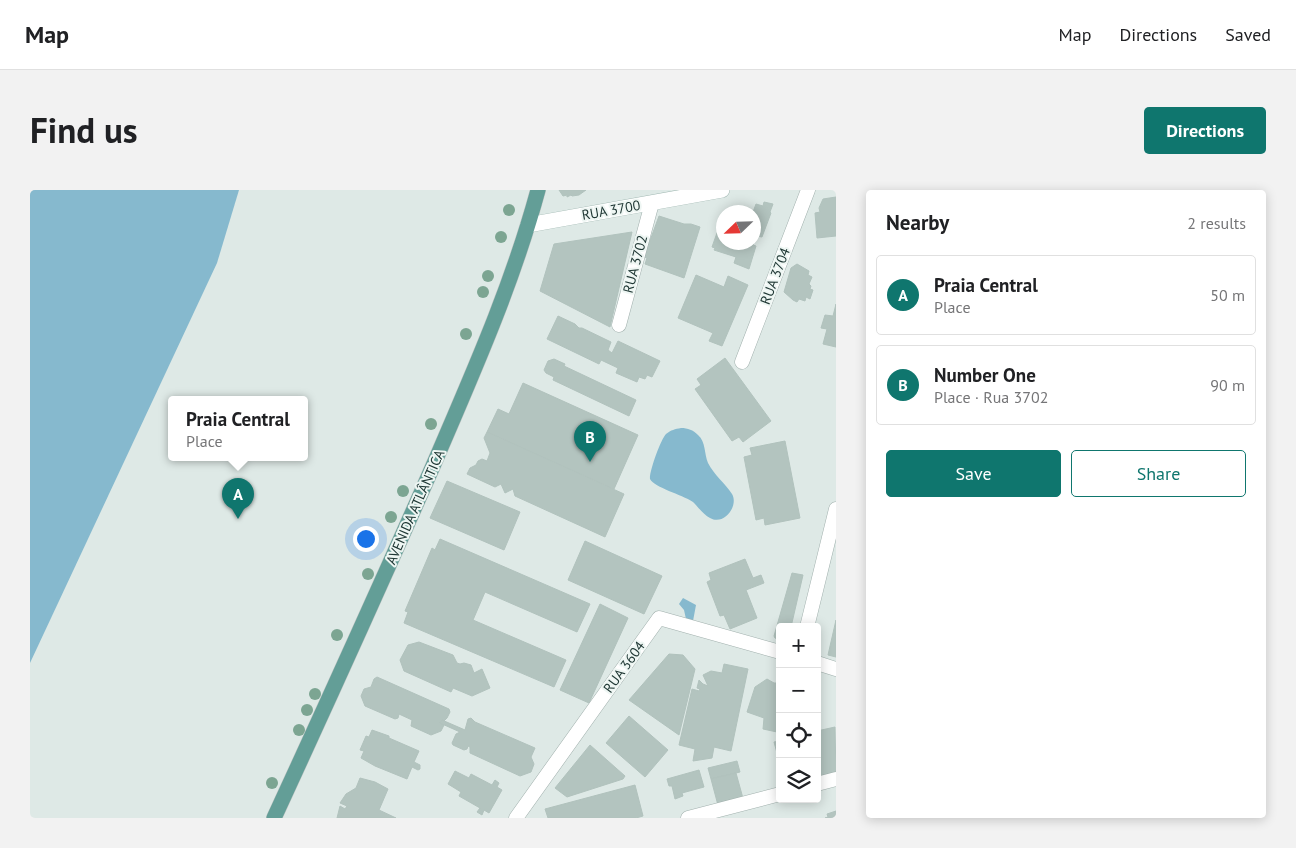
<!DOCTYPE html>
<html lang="en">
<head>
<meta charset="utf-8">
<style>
	body { margin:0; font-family:"PT Sans",sans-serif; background:#f2f2f2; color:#202124 }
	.controls { position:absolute; right:15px; bottom:15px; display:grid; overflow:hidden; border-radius:5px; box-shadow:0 2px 12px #0003 }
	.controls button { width:45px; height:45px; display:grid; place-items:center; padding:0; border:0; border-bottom:1px solid #e0e0e0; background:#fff; color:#202124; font:25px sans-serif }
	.compass { position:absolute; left:686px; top:15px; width:45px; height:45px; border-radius:50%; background:#fff; box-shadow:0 2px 12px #0003; rotate:247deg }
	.you { position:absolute; left:335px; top:348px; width:18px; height:18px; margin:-12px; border:4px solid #fff; border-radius:50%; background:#1a73e8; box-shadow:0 0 0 8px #1a73e833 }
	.badge { display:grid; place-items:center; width:32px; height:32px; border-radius:50%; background:#0f766e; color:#fff; font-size:16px; font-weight:700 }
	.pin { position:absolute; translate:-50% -41px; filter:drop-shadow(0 1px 2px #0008) }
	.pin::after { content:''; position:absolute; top:26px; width:18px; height:15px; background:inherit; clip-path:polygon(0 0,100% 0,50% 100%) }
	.popup { position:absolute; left:138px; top:206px; width:140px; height:65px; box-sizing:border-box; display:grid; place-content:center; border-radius:5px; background:#fff; filter:drop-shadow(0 1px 4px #0005); font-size:16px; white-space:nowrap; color:#757577 }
	.popup b { font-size:19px; color:#202124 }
	.popup::after { content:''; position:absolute; left:50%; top:100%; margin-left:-10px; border:10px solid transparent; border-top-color:#fff }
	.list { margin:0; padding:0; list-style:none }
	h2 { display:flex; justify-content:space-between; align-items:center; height:65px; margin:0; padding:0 20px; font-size:21px }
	h2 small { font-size:16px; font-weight:400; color:#757577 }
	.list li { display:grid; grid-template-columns:32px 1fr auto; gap:15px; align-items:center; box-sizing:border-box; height:80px; margin:0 10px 10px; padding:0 10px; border:1px solid #e0e0e0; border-radius:5px }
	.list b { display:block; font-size:19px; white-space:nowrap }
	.list p { margin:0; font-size:16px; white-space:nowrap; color:#757577 }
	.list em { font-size:16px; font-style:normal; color:#757577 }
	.actions { display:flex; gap:10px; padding:15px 20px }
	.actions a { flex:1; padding:11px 0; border:1px solid #0f766e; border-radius:5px; text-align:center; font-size:18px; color:#0f766e }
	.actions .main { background:#0f766e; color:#fff }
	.icon { flex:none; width:28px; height:28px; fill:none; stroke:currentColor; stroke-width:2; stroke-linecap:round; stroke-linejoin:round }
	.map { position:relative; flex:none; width:806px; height:628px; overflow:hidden; border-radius:5px }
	header { display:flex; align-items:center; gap:30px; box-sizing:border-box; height:70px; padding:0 25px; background:#fff; border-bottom:1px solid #e0e0e0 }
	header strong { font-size:24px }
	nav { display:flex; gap:28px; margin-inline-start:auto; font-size:18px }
	.intro { display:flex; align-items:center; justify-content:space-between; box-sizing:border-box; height:120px; padding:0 30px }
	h1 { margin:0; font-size:35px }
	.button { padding:12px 22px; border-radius:5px; background:#0f766e; color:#fff; font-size:18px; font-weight:700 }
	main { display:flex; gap:30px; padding:0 30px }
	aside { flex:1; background:#fff; border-radius:5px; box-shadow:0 2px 12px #0003 }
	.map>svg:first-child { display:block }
</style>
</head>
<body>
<header>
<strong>Map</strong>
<nav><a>Map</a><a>Directions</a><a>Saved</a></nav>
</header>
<div class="intro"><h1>Find us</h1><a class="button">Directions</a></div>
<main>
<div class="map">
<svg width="806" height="628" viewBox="0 0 806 628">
	<rect width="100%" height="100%" fill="#dee9e6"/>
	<!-- water -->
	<g fill="#86b9ce">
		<path d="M0,0H209L187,73L0,473Z"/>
		<path d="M651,238C658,238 663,240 668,245C676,252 674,264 678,273C684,285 695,293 702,304C709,316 694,336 680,328C674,325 668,317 663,312C651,304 625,298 620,289C619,282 631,249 636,244C641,240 645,239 651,238Z"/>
		<path d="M653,408L666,415L663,431L656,429L654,420L649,414Z"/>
	</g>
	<!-- building -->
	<g fill="#b3c4bf" stroke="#b1c2bd">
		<path d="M529,0H556L549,5L542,6L541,5L537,7V5L533,6Z"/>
		<path d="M806,7V46L787,48L785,23L790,22L789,18L793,9Z"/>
		<path d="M734,12L743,14L740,22L741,23L732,47L726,46L723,55L726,56L719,79L704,73L706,67L684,60L685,58L682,57L694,23V52H724L723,22L726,14L733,16Z"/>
		<path d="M629,26L654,34H661L670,37L654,88L615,74L617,68L614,67Z"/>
		<path d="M602,42L580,137L510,101L524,54Z"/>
		<path d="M767,74L779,81L778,85L782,87L779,94L781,96L780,99L783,100L780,109L776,107L775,111L769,109L767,112L763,110L754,102L761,78Z"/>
		<path d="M666,85L694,97L698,86L718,95L692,156L679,151L683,143L648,128Z"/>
		<path d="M806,114V157L793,154L797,139L791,138L795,125L803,126Z"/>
		<path d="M528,126L545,134L549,138H552L581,152L578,160L582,163L588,151L630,171L622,187L617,185L615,189L609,187L607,192L586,183L588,178L571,170L569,174L517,149Z"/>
		<path d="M695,168L741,231L713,252L709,247L702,251L665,199L671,195L667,189Z"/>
		<path d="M524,169L535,174L534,176L606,210L599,226L523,190L524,187L516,183L514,180L518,171Z"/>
		<path d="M493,193L608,245L584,299L457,242L468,219L479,224Z"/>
		<path d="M457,242L594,304L575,347L485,306L483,299L475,303L471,294L465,297L437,284L440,278L446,275L448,271L452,269L457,271L460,263L454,248Z"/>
		<path d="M755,251L770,328L735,335L734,328L726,330L714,267L722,265L720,258Z"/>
		<path d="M417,291L490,322L474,360L400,328Z"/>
		<path d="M410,349L560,414L547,442L455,402L443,430L536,470L524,497L374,433L378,422L375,421L402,358L405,360Z"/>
		<path d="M555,351L632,386L614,424L538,390Z"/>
		<path d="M715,369L723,388L731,385L734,393L716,400L727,428L700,439L694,425L690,426L677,392L681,390L679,383Z"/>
		<path d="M762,383L773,385L761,437H750V450L745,448L744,446Z"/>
		<path d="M570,414L598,428L559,513L530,500Z"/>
		<path d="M806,430V467L798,465Z"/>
		<path d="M389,452L423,465L427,473L430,474L434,473L441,475L444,483L452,479L460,498L442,506L423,498L421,502L374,481L370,470L378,455Z"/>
		<path d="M639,464L653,465L665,479L649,545L599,510Z"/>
		<path d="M694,474L718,479L701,561L684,557L682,568L663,571L665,559L649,555L662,499L669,501L670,499L667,498L669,490L673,494L678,496L673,485L681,481L692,483Z"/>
		<path d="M347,487L419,519L420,522L417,528L414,531L412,530L410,533L414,535L411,541L401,545L381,536L382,530L369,524L368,528L365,529L335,516L331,506L334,499L341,497L344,489Z"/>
		<path d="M737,489L744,493H750V534L747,542L733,539L734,528L717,522L725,497Z"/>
		<path d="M599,526L638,560L615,587L576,553Z"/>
		<path d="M441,528L445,532L505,558L501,567L504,574L501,582L490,586L440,563V557L438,556L437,559L434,560L423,555L422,553L426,544L430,542L410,533L412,530L435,540L438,529Z"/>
		<path d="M805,537L806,585L787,590V541Z"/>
		<path d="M342,540L359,546V548L389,561L384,572L390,575V579L388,580L382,577L377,589L345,576L331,568L334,561L330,560L336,546L339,547Z"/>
		<path d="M750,551V574L744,552Z"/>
		<path d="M560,555L595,586L593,589L537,607L525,598Z"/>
		<path d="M707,571L710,582L681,589L678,578Z"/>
		<path d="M669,580L674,597L652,603L653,606L645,609L642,596H639L637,589Z"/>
		<path d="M425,581L439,588L441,584L462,595L465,590L469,593L467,597L472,600L459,623L454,620L452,625L447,622L450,618L429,606L431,602L418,594Z"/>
		<path d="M706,583L714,612L689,619L681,589Z"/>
		<path d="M330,588L345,592L358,599L349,620L366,628H307L310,616L315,619L317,616L310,613L316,604L326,598Z"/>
		<path d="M605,595L613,626L606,628H518L515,619Z"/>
		<path d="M806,621V628H795L798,627L797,624Z"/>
	</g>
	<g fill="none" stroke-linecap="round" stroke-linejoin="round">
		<!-- minor casing -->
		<g stroke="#a1b0ad" stroke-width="15">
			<g id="minor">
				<path d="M589,135L622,13"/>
				<path d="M712,172L778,0"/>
				<path d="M777,437L806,319"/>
				<path d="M787,473L806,479"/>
				<path d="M787,594L806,589"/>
				<path d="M486,628L629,428L750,462"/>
				<path d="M658,628L750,604"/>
			</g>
		</g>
		<!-- secondary casing -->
		<g stroke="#9db5af" stroke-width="16">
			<path id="secondary" d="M498,35L692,0"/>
		</g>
		<!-- primary casing -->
		<g stroke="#bcc3c2" stroke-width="16">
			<path id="primary" d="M244,628C298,511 351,394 403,276C442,185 482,96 508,0"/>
		</g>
		<!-- minor -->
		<use href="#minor" stroke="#fff" stroke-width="14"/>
		<!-- secondary -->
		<use href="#secondary" stroke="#fff" stroke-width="15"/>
		<!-- primary -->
		<use href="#primary" stroke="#639e97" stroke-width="15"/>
	</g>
	<!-- trees -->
	<g fill="#7ca592">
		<circle cx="479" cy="20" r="6"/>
		<circle cx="471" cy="47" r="6"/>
		<circle cx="458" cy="86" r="6"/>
		<circle cx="453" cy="102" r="6"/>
		<circle cx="436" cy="144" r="6"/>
		<circle cx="401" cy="234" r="6"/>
		<circle cx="373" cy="301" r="6"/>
		<circle cx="361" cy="327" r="6"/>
		<circle cx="338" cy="384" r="6"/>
		<circle cx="307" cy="445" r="6"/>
		<circle cx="285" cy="504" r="6"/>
		<circle cx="277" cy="520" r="6"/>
		<circle cx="269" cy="540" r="6"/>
		<circle cx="242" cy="593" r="6"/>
	</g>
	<g text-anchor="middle" stroke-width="4" stroke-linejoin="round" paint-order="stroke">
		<!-- street labels -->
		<g font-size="14" fill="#203835" stroke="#eef6f3">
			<text transform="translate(581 20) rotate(-10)" y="5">RUA 3700</text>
			<text transform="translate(605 74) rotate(-75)" y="5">RUA 3702</text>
			<text transform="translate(745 86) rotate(-69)" y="5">RUA 3704</text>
			<text transform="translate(385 317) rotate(-66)" y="5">AVENIDA ATLÂNTICA</text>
			<text transform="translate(594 477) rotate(-54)" y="5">RUA 3604</text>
		</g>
	</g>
</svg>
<div class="controls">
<button>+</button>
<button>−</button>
<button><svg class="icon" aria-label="locate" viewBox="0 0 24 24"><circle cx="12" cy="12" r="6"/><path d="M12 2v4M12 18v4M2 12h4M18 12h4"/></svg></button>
<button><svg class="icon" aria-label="layers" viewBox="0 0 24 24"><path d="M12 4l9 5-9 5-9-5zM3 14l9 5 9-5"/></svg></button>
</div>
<svg class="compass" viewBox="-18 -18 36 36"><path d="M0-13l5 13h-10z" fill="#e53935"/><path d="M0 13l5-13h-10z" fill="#757577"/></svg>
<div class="you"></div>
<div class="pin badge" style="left:208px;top:329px">A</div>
<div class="popup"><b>Praia Central</b>Place</div>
<div class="pin badge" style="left:560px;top:272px">B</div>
</div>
<aside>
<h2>Nearby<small>2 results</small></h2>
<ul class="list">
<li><span class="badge">A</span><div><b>Praia Central</b><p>Place</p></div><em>50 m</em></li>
<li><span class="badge">B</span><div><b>Number One</b><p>Place · Rua 3702</p></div><em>90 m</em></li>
</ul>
<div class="actions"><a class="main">Save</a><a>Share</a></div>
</aside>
</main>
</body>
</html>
